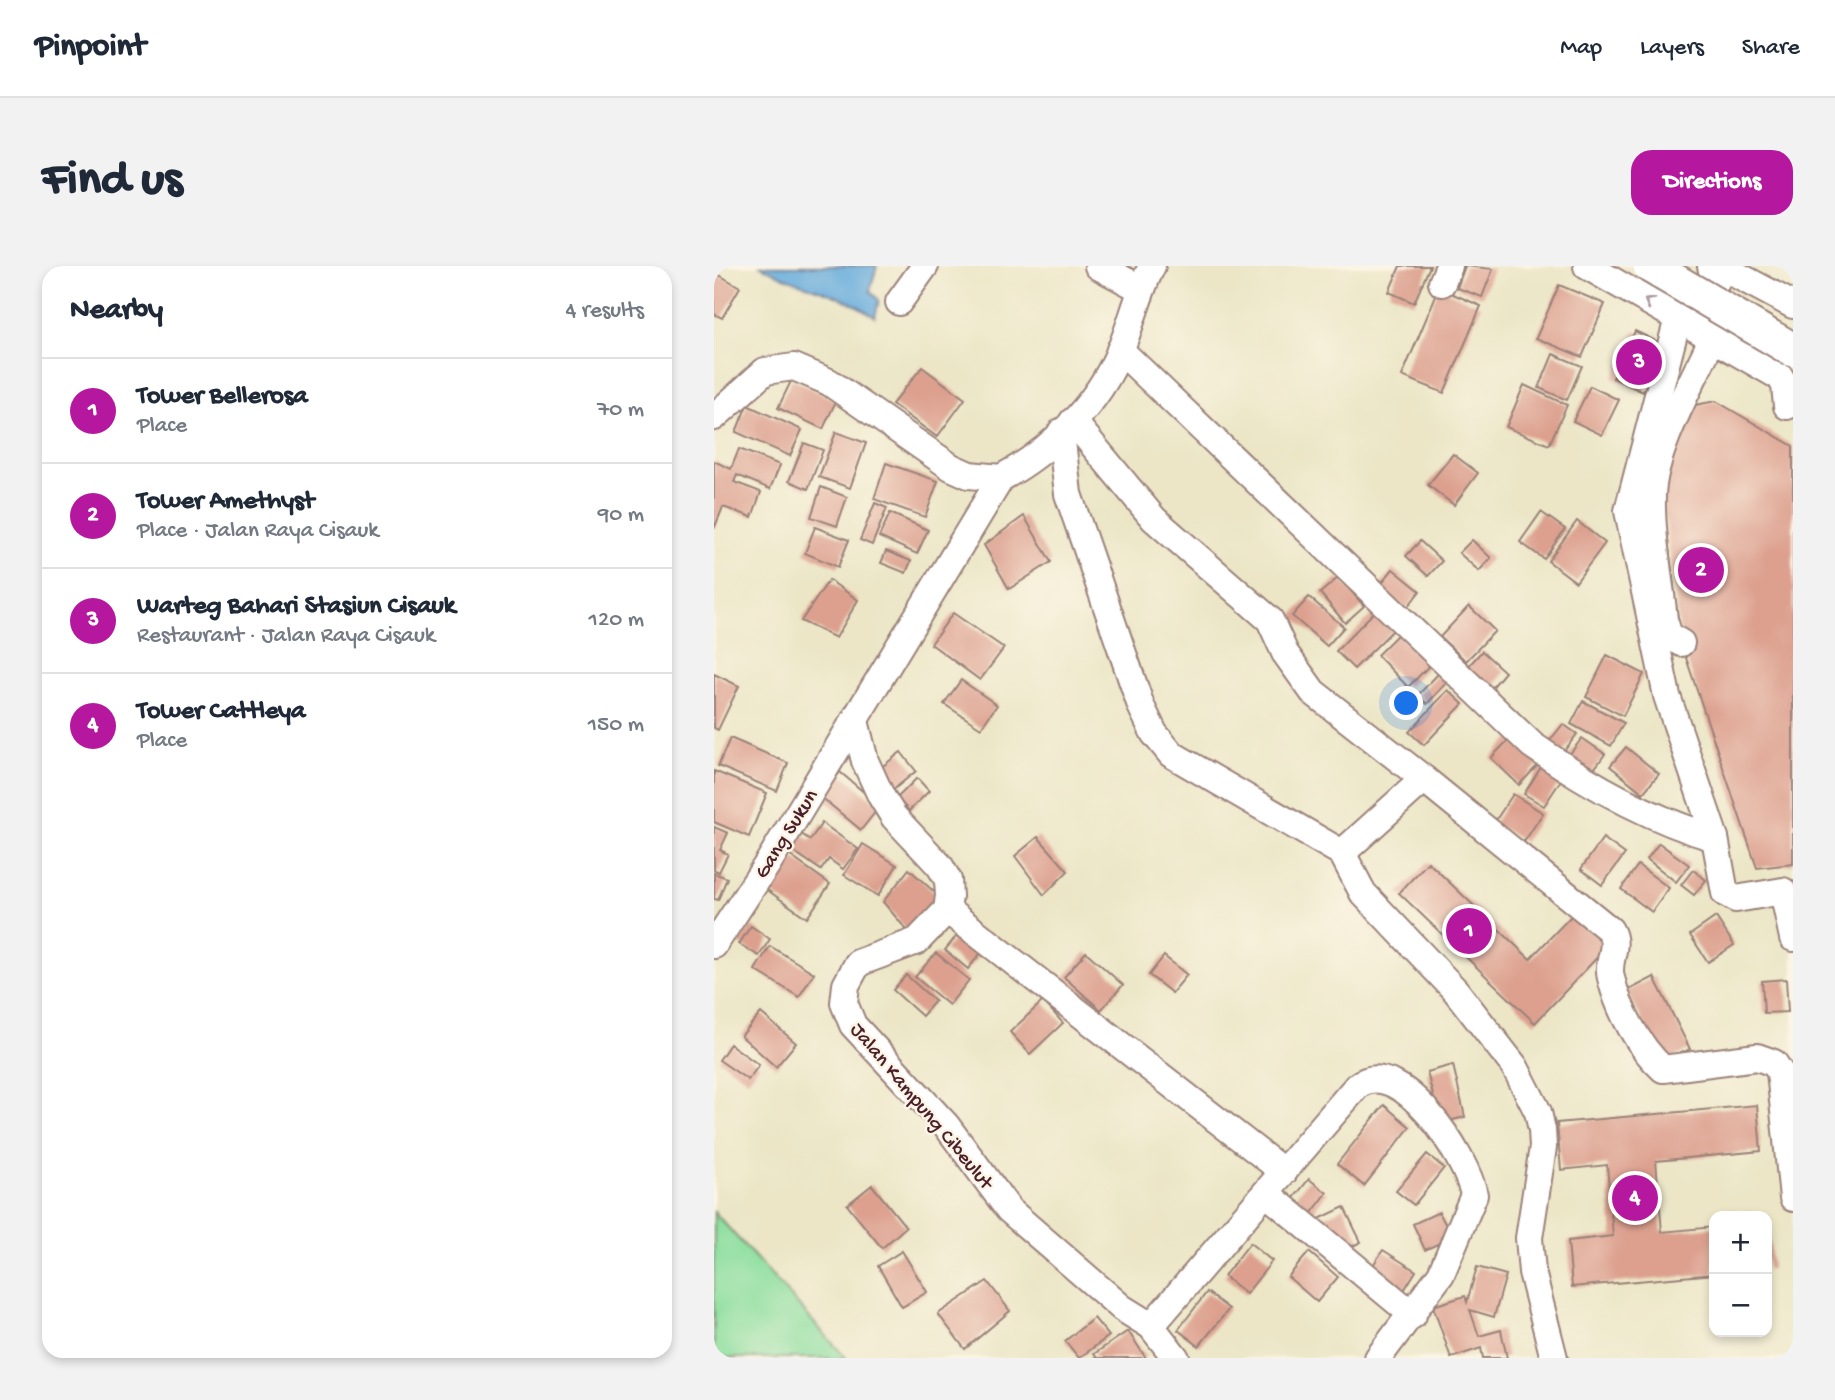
<!DOCTYPE html>
<html lang="en">
<head>
<meta charset="utf-8">
<style>
	body { margin:0; font-family:"Gochi Hand",sans-serif; background:#f2f2f3; color:#1f2937 }
	.controls { position:absolute; right:21px; bottom:21px; display:grid; overflow:hidden; border-radius:14px; box-shadow:0 4px 10px #0003 }
	.controls button { width:63px; height:63px; display:grid; place-items:center; padding:0; border:0; border-bottom:2px solid #e0e1e3; background:#fff; color:#1f2937; font:35px sans-serif }
	.you { position:absolute; left:693px; top:438px; width:24px; height:24px; margin:-18px; border:5px solid #fff; border-radius:50%; background:#1a73e8; box-shadow:0 0 0 10px #1a73e833 }
	.badge { display:grid; place-items:center; width:46px; height:46px; border-radius:50%; background:#b5179e; color:#fff; font-size:23px; font-weight:700 }
	.pin { position:absolute; translate:-50% -50%; border:4px solid #fff; box-shadow:0 2px 7px #0006 }
	.list { margin:0; padding:0; list-style:none }
	h2 { display:flex; justify-content:space-between; align-items:center; height:91px; margin:0; padding:0 28px; font-size:30px }
	h2 small { font-size:23px; font-weight:400; color:#747a83 }
	.list li { display:grid; grid-template-columns:46px 1fr auto; gap:21px; align-items:center; box-sizing:border-box; height:105px; padding:0 28px; border-top:2px solid #e0e1e3 }
	.list b { display:block; font-size:26px; white-space:nowrap }
	.list p { margin:0; font-size:23px; white-space:nowrap; color:#747a83 }
	.list em { font-size:23px; font-style:normal; color:#747a83 }
	.map { position:relative; flex:none; width:1079px; height:1092px; overflow:hidden; border-radius:21px }
	header { display:flex; align-items:center; gap:42px; box-sizing:border-box; height:98px; padding:0 35px; background:#fff; border-bottom:2px solid #e0e1e3 }
	header strong { font-size:33px }
	nav { display:flex; gap:38px; margin-inline-start:auto; font-size:24px }
	.intro { display:flex; align-items:center; justify-content:space-between; box-sizing:border-box; height:168px; padding:0 42px }
	h1 { margin:0; font-size:49px }
	.button { padding:18px 32px; border-radius:21px; background:#b5179e; color:#fff; font-size:24px; font-weight:700 }
	main { display:flex; gap:42px; padding:0 42px }
	aside { flex:1; background:#fff; border-radius:21px; box-shadow:0 4px 10px #0003 }
	.map>svg:first-child { display:block }
</style>
</head>
<body>
<header>
<strong>Pinpoint</strong>
<nav><a>Map</a><a>Layers</a><a>Share</a></nav>
</header>
<div class="intro"><h1>Find us</h1><a class="button">Directions</a></div>
<main>
<aside>
<h2>Nearby<small>4 results</small></h2>
<ul class="list">
<li><span class="badge">1</span><div><b>Tower Bellerosa</b><p>Place</p></div><em>70 m</em></li>
<li><span class="badge">2</span><div><b>Tower Amethyst</b><p>Place · Jalan Raya Cisauk</p></div><em>90 m</em></li>
<li><span class="badge">3</span><div><b>Warteg Bahari Stasiun Cisauk</b><p>Restaurant · Jalan Raya Cisauk</p></div><em>120 m</em></li>
<li><span class="badge">4</span><div><b>Tower Cattleya</b><p>Place</p></div><em>150 m</em></li>
</ul>
</aside>
<div class="map">
<svg width="1079" height="1092" viewBox="0 0 1079 1092">
	<rect width="100%" height="100%" fill="#fcf5e5"/>
	<filter id="ink" filterUnits="userSpaceOnUse"><feTurbulence type="fractalNoise" baseFrequency=".0143" numOctaves="2"/><feDisplacementMap in="SourceGraphic" scale="14" xChannelSelector="R" yChannelSelector="G"/><feConvolveMatrix kernelMatrix="1 2 1 2 8 2 1 2 1" color-interpolation-filters="sRGB"/></filter>
	<filter id="wash" filterUnits="userSpaceOnUse"><feTurbulence type="fractalNoise" baseFrequency=".00686" numOctaves="4" result="noise"/><feDisplacementMap in="SourceGraphic" scale="28" xChannelSelector="R" yChannelSelector="G"/><feGaussianBlur stdDeviation="1.57" result="paint"/><feColorMatrix in="noise" values="0 0 0 0 0 0 0 0 0 0 0 0 0 0 0 0 0 1.4 0 .05"/><feComposite in="paint" operator="in"/></filter>
	<g filter="url(#wash)">
		<rect width="100%" height="100%" fill="#ece6c7"/>
		<!-- green -->
		<path fill="#8bde9f" stroke="#6a7e65" stroke-width="2" d="M0,946L132,1092H0Z"/>
		<!-- water -->
		<path fill="#66acdc" stroke="#586684" stroke-width="2" d="M47,0H163L156,25L165,34L161,51C127,26 83,21 47,0Z"/>
		<g id="blocks">
			<!-- building -->
			<g fill="#dda08f">
				<path d="M686,0H716L700,37L675,26Z"/>
				<path d="M751,0L779,3L768,31L743,22Z"/>
				<path d="M0,6L26,21L8,52L0,48Z"/>
				<path d="M845,19L891,38L868,91L822,72Z"/>
				<path d="M725,22L767,40L730,127L688,110Z"/>
				<path d="M921,65L950,79L929,126L899,112Z"/>
				<path d="M839,88L868,100L853,134L825,122Z"/>
				<path d="M208,101L251,133L223,171L178,138Z"/>
				<path d="M78,113L122,135L109,163L64,142Z"/>
				<path d="M810,119L853,139L835,179L792,161Z"/>
				<path d="M876,120L905,134L888,169L859,155Z"/>
				<path d="M1002,135L1079,180V598L1043,602L967,377L947,219L976,140Z"/>
				<path d="M33,139L88,164L76,190L22,166Z"/>
				<path d="M122,166L152,177L136,222L105,211Z"/>
				<path d="M90,177L109,184L94,223L75,215Z"/>
				<path d="M25,183L66,199L56,223L23,209L20,216L47,226L38,251L9,241L0,263V195L17,203Z"/>
				<path d="M739,188L764,207L740,239L714,219Z"/>
				<path d="M172,197L224,215L211,251L160,233Z"/>
				<path d="M107,221L133,231L123,260L97,251Z"/>
				<path d="M161,237L173,242L158,279L146,274Z"/>
				<path d="M827,246L851,263L830,293L806,276Z"/>
				<path d="M176,247L214,264L203,288L165,271Z"/>
				<path d="M310,250L337,296L295,323L270,279Z"/>
				<path d="M863,255L891,277L862,316L834,295Z"/>
				<path d="M101,261L135,274L124,301L91,287Z"/>
				<path d="M758,274L777,292L765,305L745,287Z"/>
				<path d="M706,275L728,295L714,310L692,290Z"/>
				<path d="M172,285L197,295L192,307L167,297Z"/>
				<path d="M679,303L706,325L692,343L665,320Z"/>
				<path d="M625,311L650,340L631,357L606,327Z"/>
				<path d="M115,314L144,334L122,372L87,355Z"/>
				<path d="M595,331L630,361L613,380L578,350Z"/>
				<path d="M666,340L684,359L640,403L622,385Z"/>
				<path d="M755,340L781,365L752,395L726,371Z"/>
				<path d="M239,347L290,382L266,414L217,378Z"/>
				<path d="M685,367L716,399L694,421L663,389Z"/>
				<path d="M768,385L791,406L776,424L752,403Z"/>
				<path d="M893,389L930,408L909,450L872,431Z"/>
				<path d="M726,406L735,414L713,438L704,429Z"/>
				<path d="M0,408L25,420L4,464L0,462Z"/>
				<path d="M247,414L283,439L267,462L230,438Z"/>
				<path d="M734,424L749,438L710,479L695,466Z"/>
				<path d="M869,435L910,457L897,480L857,458Z"/>
				<path d="M849,458L863,468L847,489L833,478Z"/>
				<path d="M799,469L827,496L805,519L777,492Z"/>
				<path d="M16,472L74,497L63,525L4,500Z"/>
				<path d="M868,472L891,488L875,510L852,493Z"/>
				<path d="M912,481L945,508L929,527L896,500Z"/>
				<path d="M187,486L202,505L179,524L164,504Z"/>
				<path d="M831,495L851,508L830,540L810,528Z"/>
				<path d="M0,505L53,527L35,571L0,556Z"/>
				<path d="M126,506L166,540L147,564L106,530Z"/>
				<path d="M203,512L215,525L195,545L183,532Z"/>
				<path d="M799,528L829,547L810,576L780,557Z"/>
				<path d="M108,557L144,583L129,603L115,593L107,604L75,582L86,567L96,574Z"/>
				<path d="M0,561L14,567L6,584L14,588L5,606L0,604Z"/>
				<path d="M324,571L354,605L330,629L301,590Z"/>
				<path d="M889,572L911,588L888,619L867,603Z"/>
				<path d="M945,577L975,599L962,616L933,593Z"/>
				<path d="M149,578L183,599L164,630L130,609Z"/>
				<path d="M72,587L116,618L93,652L49,621Z"/>
				<path d="M714,596L816,693L859,648L893,681L821,757L685,627Z"/>
				<path d="M924,599L955,622L938,646L907,623Z"/>
				<path d="M195,603L228,633L196,668L169,636Z"/>
				<path d="M979,604L992,614L980,629L967,619Z"/>
				<path d="M0,607L13,612L4,634L0,633Z"/>
				<path d="M1002,651L1020,679L994,696L976,669Z"/>
				<path d="M37,660L56,673L45,690L25,678Z"/>
				<path d="M244,668L267,687L254,703L231,684Z"/>
				<path d="M56,680L100,707L85,731L41,704Z"/>
				<path d="M372,686L409,719L387,744L350,711Z"/>
				<path d="M222,687L255,714L235,739L201,711Z"/>
				<path d="M450,690L473,709L458,727L435,709Z"/>
				<path d="M192,709L221,735L208,750L179,724Z"/>
				<path d="M940,711L976,783L950,797L913,725Z"/>
				<path d="M1072,713L1074,746L1050,747L1048,715Z"/>
				<path d="M329,735L349,757L316,788L296,766Z"/>
				<path d="M47,747L82,777L62,801L27,770Z"/>
				<path d="M16,778L45,799L34,814L5,794Z"/>
				<path d="M739,799L751,851L726,857L713,806Z"/>
				<path d="M670,839L696,861L650,920L623,898Z"/>
				<path d="M1043,839L1047,885L942,895L948,966L1000,961V1008L858,1021L854,975L899,970L893,899L847,904L843,857Z"/>
				<path d="M713,888L730,902L700,939L682,925Z"/>
				<path d="M595,913L613,927L587,961L568,947Z"/>
				<path d="M158,919L192,961L168,982L133,939Z"/>
				<path d="M630,941L647,976L618,990L601,955Z"/>
				<path d="M725,946L738,971L711,984L699,958Z"/>
				<path d="M1055,963L1058,1003H1053V964Z"/>
				<path d="M536,977L558,995L532,1028L510,1010Z"/>
				<path d="M669,984L702,1005L687,1029L654,1007Z"/>
				<path d="M188,985L213,1026L188,1041L164,1000Z"/>
				<path d="M595,986L624,1011L603,1036L574,1011Z"/>
				<path d="M763,1001L792,1009L780,1051L756,1044L765,1070L787,1064L793,1092H769L767,1082L737,1092L719,1040L751,1030L753,1036Z"/>
				<path d="M273,1015L296,1045L251,1083L224,1048Z"/>
				<path d="M493,1026L515,1043L485,1080L464,1064Z"/>
				<path d="M380,1052L395,1070L365,1092L351,1075Z"/>
				<path d="M414,1065L432,1092H383L380,1088Z"/>
			</g>
		</g>
	</g>
	<g filter="url(#ink)">
		<use href="#blocks" fill-opacity="0" stroke="#9b8279" stroke-width="2"/>
		<g fill="none" stroke-linecap="round" stroke-linejoin="round">
			<!-- minor casing -->
			<g stroke="#9b8279" stroke-width="30">
				<g id="minor">
					<path d="M384,0L427,23"/>
					<path d="M873,0L1066,111L1071,119L1073,140"/>
					<path d="M1006,0L1079,39"/>
					<path d="M728,17L735,0"/>
					<path d="M185,36L211,0"/>
					<path d="M406,84L818,479C874,518 935,553 1001,572L953,430L914,245L964,52L992,41L1001,19L997,0"/>
					<path d="M0,151L51,105L80,101L115,116L237,201L255,209L287,212C337,185 384,138 406,85C418,57 424,27 438,0"/>
					<path d="M359,155L440,253L556,354L571,387L599,426L710,513L628,587"/>
					<path d="M347,166L354,228L427,440L440,467L457,488L628,587L649,627L742,725L801,801L824,846L828,864L829,881L815,972L818,1006L840,1092"/>
					<path d="M967,377L955,370L950,354C946,313 937,270 938,229C940,181 978,118 998,73"/>
					<path d="M141,455L151,495L167,530L180,551L226,600L234,614L235,630L233,644L203,675L144,697L132,719L130,737L139,759L232,859L295,944L408,1042L437,1060L462,1092"/>
					<path d="M710,513L896,664C906,682 892,694 897,712C905,745 925,781 949,803L1043,791L1060,797L1066,806L1079,932"/>
					<path d="M1001,572L1011,627L1022,633L1069,625L1079,672"/>
					<path d="M233,644L570,906"/>
					<path d="M0,679L54,597L287,212"/>
					<path d="M552,927L699,1049"/>
					<path d="M437,1060L643,820C686,786 753,892 760,929L727,1008L664,1092"/>
				</g>
			</g>
			<!-- minor -->
			<use href="#minor" stroke="#fff" stroke-width="26"/>
			<!-- major-bridge casing -->
			<g stroke="#9b8279" stroke-width="37" stroke-linecap="butt">
				<path id="major-bridge" d="M936,0L1079,84"/>
			</g>
			<!-- major-bridge -->
			<use href="#major-bridge" stroke="#fff" stroke-width="33"/>
		</g>
		<!-- one-way arrows -->
		<defs><path id="oneway-chevron" d="M-2-3.5L2.5 0L-2 3.5" fill="none" stroke-width="1.6" stroke-linecap="round" stroke-linejoin="round" transform="scale(1.75)"/></defs>
		<use stroke="#ae9aa0" href="#oneway-chevron" transform="translate(935 36) rotate(-150)"/>
	</g>
	<g text-anchor="middle" stroke-width="5" stroke-linejoin="round" paint-order="stroke">
		<!-- street labels -->
		<g font-size="21" fill="#4a1f2b" stroke="#fcf5e5">
			<text transform="translate(71 567) rotate(-58)" y="7">Gang Sukun</text>
			<text transform="translate(209 839) rotate(50)" y="7">Jalan Kampung Cibeulut</text>
		</g>
	</g>
</svg>
<div class="controls">
<button>+</button>
<button>−</button>
</div>
<div class="you"></div>
<div class="pin badge" style="left:755px;top:665px">1</div>
<div class="pin badge" style="left:987px;top:304px">2</div>
<div class="pin badge" style="left:925px;top:96px">3</div>
<div class="pin badge" style="left:921px;top:932px">4</div>
</div>
</main>
</body>
</html>
